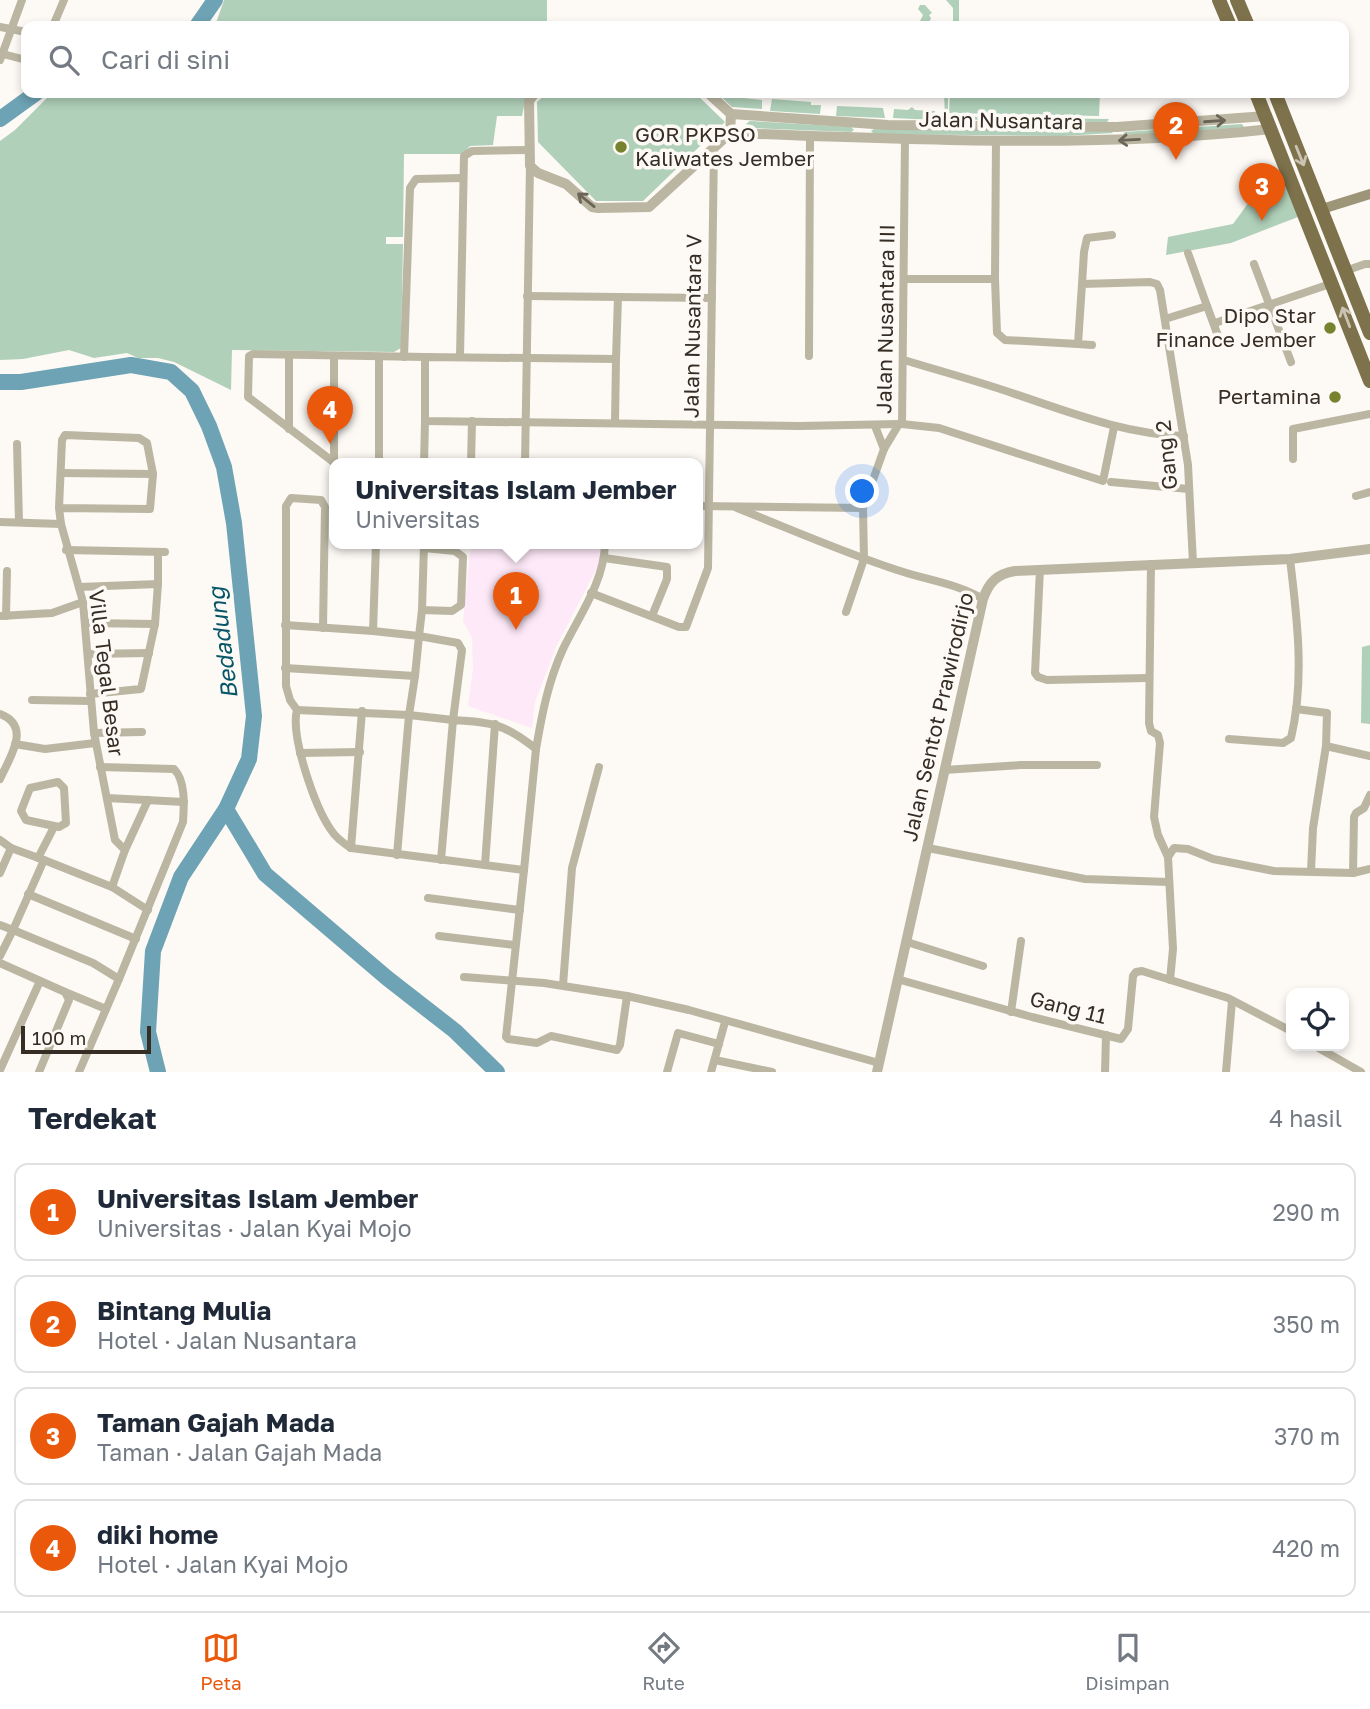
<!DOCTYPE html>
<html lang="id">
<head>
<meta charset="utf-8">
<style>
	body { margin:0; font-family:"Golos Text",sans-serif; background:#f2f2f3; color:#1f2937 }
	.controls { position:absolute; right:21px; bottom:21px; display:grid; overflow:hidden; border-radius:14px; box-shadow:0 4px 10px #0003 }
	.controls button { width:63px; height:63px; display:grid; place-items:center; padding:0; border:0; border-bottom:2px solid #e0e1e3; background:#fff; color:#1f2937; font:35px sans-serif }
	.scale { position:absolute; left:21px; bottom:18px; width:130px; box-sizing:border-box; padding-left:7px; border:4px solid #362e25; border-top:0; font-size:19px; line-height:24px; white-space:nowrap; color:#362e25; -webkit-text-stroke:5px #fdf9f5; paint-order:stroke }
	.you { position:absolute; left:863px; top:492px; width:24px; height:24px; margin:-18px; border:5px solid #fff; border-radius:50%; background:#1a73e8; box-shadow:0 0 0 10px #1a73e833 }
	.badge { display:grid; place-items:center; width:46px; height:46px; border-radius:50%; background:#ea580c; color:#fff; font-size:23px; font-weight:700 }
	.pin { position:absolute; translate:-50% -58px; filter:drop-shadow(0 2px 4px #0008) }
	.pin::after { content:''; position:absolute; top:37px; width:24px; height:21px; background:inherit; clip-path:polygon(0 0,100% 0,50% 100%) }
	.popup { position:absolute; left:329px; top:458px; width:374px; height:91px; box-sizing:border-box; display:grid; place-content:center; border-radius:14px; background:#fff; filter:drop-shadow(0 2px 5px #0005); font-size:23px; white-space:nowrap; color:#747a83 }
	.popup b { font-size:26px; color:#1f2937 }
	.popup::after { content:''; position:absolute; left:50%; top:100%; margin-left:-14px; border:14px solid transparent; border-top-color:#fff }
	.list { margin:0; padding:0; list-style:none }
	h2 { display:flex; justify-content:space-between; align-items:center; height:91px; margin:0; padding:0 28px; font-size:30px }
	h2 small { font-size:23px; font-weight:400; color:#747a83 }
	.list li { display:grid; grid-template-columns:46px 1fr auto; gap:21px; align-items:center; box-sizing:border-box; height:98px; margin:0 14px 14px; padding:0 14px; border:2px solid #e0e1e3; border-radius:14px }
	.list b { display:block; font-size:26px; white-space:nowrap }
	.list p { margin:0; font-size:23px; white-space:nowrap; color:#747a83 }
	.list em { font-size:23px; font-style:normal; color:#747a83 }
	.icon { flex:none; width:38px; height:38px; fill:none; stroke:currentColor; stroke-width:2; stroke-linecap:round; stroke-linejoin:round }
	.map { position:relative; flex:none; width:1370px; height:1072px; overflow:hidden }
	.search { position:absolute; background:#fff; box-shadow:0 4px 10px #0003; left:21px; right:21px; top:21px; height:77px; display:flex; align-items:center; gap:18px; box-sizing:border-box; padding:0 24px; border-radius:14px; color:#747a83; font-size:26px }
	.sheet { height:539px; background:#fff }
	nav { display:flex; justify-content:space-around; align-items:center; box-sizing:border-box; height:98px; border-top:2px solid #e0e1e3; background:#fff; font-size:19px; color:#747a83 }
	nav a { display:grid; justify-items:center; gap:4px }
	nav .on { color:#ea580c }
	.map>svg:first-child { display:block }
</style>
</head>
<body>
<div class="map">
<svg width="1370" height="1072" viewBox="0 0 1370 1072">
	<rect width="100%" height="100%" fill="#fdf9f5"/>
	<!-- education -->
	<path fill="#fee9f8" d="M471,544H600L599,564L557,645L535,702L532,728L468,706L473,669L472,638L463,621Z"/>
	<!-- green -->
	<g fill="#b0d0b9">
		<path d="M224,0H547V26H215Z"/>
		<path d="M946,0H959V26H953V8Z"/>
		<path d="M920,5H925L932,13L929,15L931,18L928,26H922L919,23L923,15L918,9Z"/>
		<path d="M52,93H527L522,116H497L493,145L470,146L463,154H404L403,237H386V244H403L401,348L394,352L232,350L231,390L174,362L158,358H138L127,353L94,358L69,350L23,359L0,360V141L15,130Z"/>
		<path d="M547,93H695L725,122L643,201H596L538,142L537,102Z"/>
		<path d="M717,93H729L734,97L762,100V109L732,107Z"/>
		<path d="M944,93H948V116L1022,118V121L945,119Z"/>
		<path d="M950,93H1100L1099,116L949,113Z"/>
		<path d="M772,99L811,102V105H821L820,114L770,111Z"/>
		<path d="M837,106L883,108L885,118L836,116Z"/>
		<path d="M912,107L915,110L935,111V120L893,118L894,109L908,110Z"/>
		<path d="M1027,118L1109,119L1107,122L1027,121Z"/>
		<path d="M750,121L851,127L854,130L851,132L750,128L746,124Z"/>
		<path d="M1242,124L1244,127L1165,134H1123L1125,132Z"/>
		<path d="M874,129L1111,131L1113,133L1063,136L874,134L871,131Z"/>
		<path d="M1287,181L1298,217L1231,243L1166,255L1168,237L1233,224L1260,187Z"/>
		<path d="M1370,645V724L1361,723L1362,647Z"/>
	</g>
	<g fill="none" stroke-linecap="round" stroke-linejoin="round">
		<!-- river -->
		<g stroke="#6da3b4" stroke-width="16">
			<path d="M197,26L215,0"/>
			<path d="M0,119L36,93"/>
			<path d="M0,382H21L131,365L171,372L192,391L209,426L224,467L234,523L254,716L249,759L226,809L181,877L153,951L148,1032L158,1072"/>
			<path d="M226,809L265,874L387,978L455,1031L497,1072"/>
		</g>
		<!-- minor -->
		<g stroke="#bbb6a2" stroke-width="8">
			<path d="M53,26L64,0"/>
			<path d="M0,27L26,32"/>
			<path d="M3,54L26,60"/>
			<path d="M0,60L22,0"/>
			<path d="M996,140L995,279L997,333L1005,340L1078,344"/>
			<path d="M1188,253L1207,306"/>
			<path d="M1254,264L1291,362"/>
			<path d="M1345,271L1365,264H1370"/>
			<path d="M905,279H995"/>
			<path d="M1082,284L1084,252L1087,238L1112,235"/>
			<path d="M527,296L712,298"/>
			<path d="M618,297L616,359L425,357V421L800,426L899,424"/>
			<path d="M1165,319L1207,306L1221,344"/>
			<path d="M1215,323L1333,283"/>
			<path d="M1092,345L1078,344L1082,284L1150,282L1157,284L1160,290L1188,465L1193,563"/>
			<path d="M289,356V429"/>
			<path d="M334,356V462"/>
			<path d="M809,356L810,136"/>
			<path d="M404,357L410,188L416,179L463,178"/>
			<path d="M460,357L464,156L472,151L529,150"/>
			<path d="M904,360C940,371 977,381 1012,393C1069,412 1124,434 1184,436"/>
			<path d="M615,423L616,359"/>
			<path d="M902,424L939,428L1103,481L1114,427"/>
			<path d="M875,426L884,449"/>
			<path d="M17,444L19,522"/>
			<path d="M1293,459V429L1370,414"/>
			<path d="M336,464L248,397L249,356L253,354L425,357"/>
			<path d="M379,464V357"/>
			<path d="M424,464L425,421"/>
			<path d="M471,464L472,421"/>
			<path d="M525,464L530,166"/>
			<path d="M61,473L153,474"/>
			<path d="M1111,482L1189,489"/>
			<path d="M1356,496L1370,492"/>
			<path d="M698,506L863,508"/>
			<path d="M59,508L150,509L153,474L147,443L139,438L65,435L62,440L59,508L61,524L83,602L94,733L115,840L125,850L112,887L44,860L13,930L93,963L119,979L79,1072"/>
			<path d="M737,508C790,529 842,552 897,570C926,580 956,583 983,599"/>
			<path d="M0,522L61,524"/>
			<path d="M66,550L165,552"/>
			<path d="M158,552V584"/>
			<path d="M604,558L667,567V579L652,616"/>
			<path d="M1151,564L1149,723L1151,731L1158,735L1160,743L1154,817L1158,835L1168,857"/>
			<path d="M1040,569L1035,673L1038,677L1047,680L1148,678"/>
			<path d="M79,587L158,584L155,624L141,689L90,694"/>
			<path d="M591,593L679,627H686L708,568L714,147"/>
			<path d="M422,610L452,611L461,605L463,557L455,551L424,548"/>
			<path d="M846,612L864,559L863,508L884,449L899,424H902L905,139"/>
			<path d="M0,616L52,613L83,602"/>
			<path d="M6,616L7,571"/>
			<path d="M85,623L155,624"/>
			<path d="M285,625L373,631L376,544"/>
			<path d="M323,628L325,507L321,500L291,498L286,506V686L290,700L297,710C290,736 315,807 331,830C336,838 343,843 351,848L524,870L506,1037L508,1039L537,1043L551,1036L617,1050L620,1045L627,996"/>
			<path d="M88,654L149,653"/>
			<path d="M285,668L415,676L419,636L373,631"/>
			<path d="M32,700L90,701"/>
			<path d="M1296,709L1327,713L1326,746"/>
			<path d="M297,710L409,715L415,676"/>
			<path d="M0,714C32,726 10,757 0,779"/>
			<path d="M94,733L142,732"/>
			<path d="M1229,739L1283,743L1291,738C1305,680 1297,617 1290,559"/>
			<path d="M15,744L45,749L95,743"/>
			<path d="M536,749C542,714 548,682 563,649C579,616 604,582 605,544"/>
			<path d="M300,753L360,752"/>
			<path d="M100,767L174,769C186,781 184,806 183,822L119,979"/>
			<path d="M944,770L1021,765H1097"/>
			<path d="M58,782L64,788L66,823L59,827L26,820L21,811L30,788Z"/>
			<path d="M107,798L184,802"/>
			<path d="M0,840L11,848L44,860"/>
			<path d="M351,848L362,711"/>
			<path d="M928,848L1085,879L1168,882"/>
			<path d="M125,850L148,800"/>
			<path d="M397,855L409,715L453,720L462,650L458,643L419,636L422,610L424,544"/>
			<path d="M38,858L54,827"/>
			<path d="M441,860L453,720C492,722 505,724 536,749L524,870"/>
			<path d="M485,865L495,724"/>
			<path d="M1311,871L1313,828L1326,746L1370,756"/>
			<path d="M0,873L11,848"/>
			<path d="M1353,873L1354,817L1356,813L1364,808L1370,795"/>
			<path d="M112,887L148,910"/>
			<path d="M28,894L136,939"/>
			<path d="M428,898L520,910"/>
			<path d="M0,925L13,930L0,956"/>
			<path d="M439,936L515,945"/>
			<path d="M907,942L983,966"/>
			<path d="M0,963L65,992L69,1000L39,1072"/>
			<path d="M464,977L544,983L627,996L689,1010L879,1063"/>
			<path d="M897,979L1032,1017L1121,1039L1128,1029L1133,976L1136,972L1142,971L1228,998L1291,1031"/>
			<path d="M1170,980L1173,949L1168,857L1174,848L1188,849L1213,859L1274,871L1353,873L1370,869"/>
			<path d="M563,985L572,868L599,767"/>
			<path d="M65,992L106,1009"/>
			<path d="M1011,1012L1021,941"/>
			<path d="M1315,1046L1361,1072"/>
			<path d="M715,1060L772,1072"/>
			<path d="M0,1070L40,981"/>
			<path d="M667,1072L678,1033L719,1044"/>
			<path d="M711,1072L725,1022"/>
			<path d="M1105,1072L1106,1035"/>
			<path d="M1226,1072L1232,1001"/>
		</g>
		<!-- tertiary -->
		<g stroke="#bbb6a2" stroke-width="10">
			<path d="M535,93L529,101L530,166L538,173L566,184L592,207L598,208L649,207L730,133L731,114L708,93"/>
			<path d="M731,114L888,125L1117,127L1266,116"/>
			<path d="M730,133C910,139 1091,149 1271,129"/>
			<path d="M877,1072L983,599C989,582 997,574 1015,571L1290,559L1370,549"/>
		</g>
		<!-- secondary -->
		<path stroke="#9d9577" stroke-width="10" d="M1322,209L1370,194"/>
		<!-- trunk -->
		<g stroke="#7e724c" stroke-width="14">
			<path d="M1219,0L1230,26"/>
			<path d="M1237,0L1248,26"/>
			<path d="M1256,93L1370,381"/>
			<path d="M1275,93L1370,333"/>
		</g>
	</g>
	<!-- one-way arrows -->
	<defs><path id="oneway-shaft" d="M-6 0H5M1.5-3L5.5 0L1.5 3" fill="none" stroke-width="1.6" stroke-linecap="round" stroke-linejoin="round" transform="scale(1.75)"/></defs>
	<g stroke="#6b6457">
		<use href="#oneway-shaft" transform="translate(1215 121) rotate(-4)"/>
		<use href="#oneway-shaft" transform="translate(1129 140) rotate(177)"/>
		<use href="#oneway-shaft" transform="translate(586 200) rotate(-141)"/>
	</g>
	<g stroke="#cac3b1">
		<use href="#oneway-shaft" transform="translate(1300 156) rotate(68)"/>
		<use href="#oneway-shaft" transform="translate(1346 317) rotate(-111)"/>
	</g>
	<!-- markers -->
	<g fill="#77822e" stroke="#fdf9f5" stroke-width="2.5">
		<circle cx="621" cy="147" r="7"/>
		<circle cx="1330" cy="328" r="7"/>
		<circle cx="1335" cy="397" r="7"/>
	</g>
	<g text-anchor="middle" stroke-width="7" stroke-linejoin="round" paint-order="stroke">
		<!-- street labels -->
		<g font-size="21" fill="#362e25" stroke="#fdf9f5">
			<text transform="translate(1001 121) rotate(1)" y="7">Jalan Nusantara</text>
			<text transform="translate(886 319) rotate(-89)" y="7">Jalan Nusantara III</text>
			<text transform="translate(693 326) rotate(-89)" y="7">Jalan Nusantara V</text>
			<text transform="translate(1167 455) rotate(-96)" y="7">Gang 2</text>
			<text transform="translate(106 673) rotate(83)" y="7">Villa Tegal Besar</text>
			<text transform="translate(938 717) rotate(-77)" y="7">Jalan Sentot Prawirodirjo</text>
			<text transform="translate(1068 1008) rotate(14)" y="7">Gang 11</text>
		</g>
		<!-- poi labels -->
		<g font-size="21" fill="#362e25" stroke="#fdf9f5" text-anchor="end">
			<text x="635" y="142" text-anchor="start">GOR PKPSO<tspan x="635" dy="24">Kaliwates Jember</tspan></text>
			<text x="1316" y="323">Dipo Star<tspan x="1316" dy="24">Finance Jember</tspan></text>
			<text x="1321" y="404">Pertamina</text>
		</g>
		<!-- water labels -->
		<g font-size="23" font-style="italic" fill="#065668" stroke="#fdf9f5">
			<text transform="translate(223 643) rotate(-97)" y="8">Bedadung</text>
		</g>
	</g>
</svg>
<div class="controls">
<button><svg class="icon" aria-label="locate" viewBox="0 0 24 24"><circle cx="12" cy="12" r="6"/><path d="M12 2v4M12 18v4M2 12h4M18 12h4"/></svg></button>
</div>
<div class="scale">100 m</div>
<div class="you"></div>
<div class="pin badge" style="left:516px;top:630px">1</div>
<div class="popup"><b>Universitas Islam Jember</b>Universitas</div>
<div class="pin badge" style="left:1176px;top:160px">2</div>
<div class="pin badge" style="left:1262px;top:221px">3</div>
<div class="pin badge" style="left:330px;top:444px">4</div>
<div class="search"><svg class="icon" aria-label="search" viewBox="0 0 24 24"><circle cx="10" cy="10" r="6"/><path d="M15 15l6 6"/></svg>Cari di sini</div>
</div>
<section class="sheet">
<h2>Terdekat<small>4 hasil</small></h2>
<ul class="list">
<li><span class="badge">1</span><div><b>Universitas Islam Jember</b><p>Universitas · Jalan Kyai Mojo</p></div><em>290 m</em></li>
<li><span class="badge">2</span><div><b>Bintang Mulia</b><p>Hotel · Jalan Nusantara</p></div><em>350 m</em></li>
<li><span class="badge">3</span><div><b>Taman Gajah Mada</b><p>Taman · Jalan Gajah Mada</p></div><em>370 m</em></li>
<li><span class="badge">4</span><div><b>diki home</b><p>Hotel · Jalan Kyai Mojo</p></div><em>420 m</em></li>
</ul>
</section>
<nav>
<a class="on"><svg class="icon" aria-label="map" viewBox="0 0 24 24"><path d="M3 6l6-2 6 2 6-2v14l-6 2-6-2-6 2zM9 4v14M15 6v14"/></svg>Peta</a>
<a><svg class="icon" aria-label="directions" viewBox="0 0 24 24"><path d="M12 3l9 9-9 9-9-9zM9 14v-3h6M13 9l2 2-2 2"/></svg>Rute</a>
<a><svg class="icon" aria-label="saved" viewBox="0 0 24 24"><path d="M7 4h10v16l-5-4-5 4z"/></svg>Disimpan</a>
</nav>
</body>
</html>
